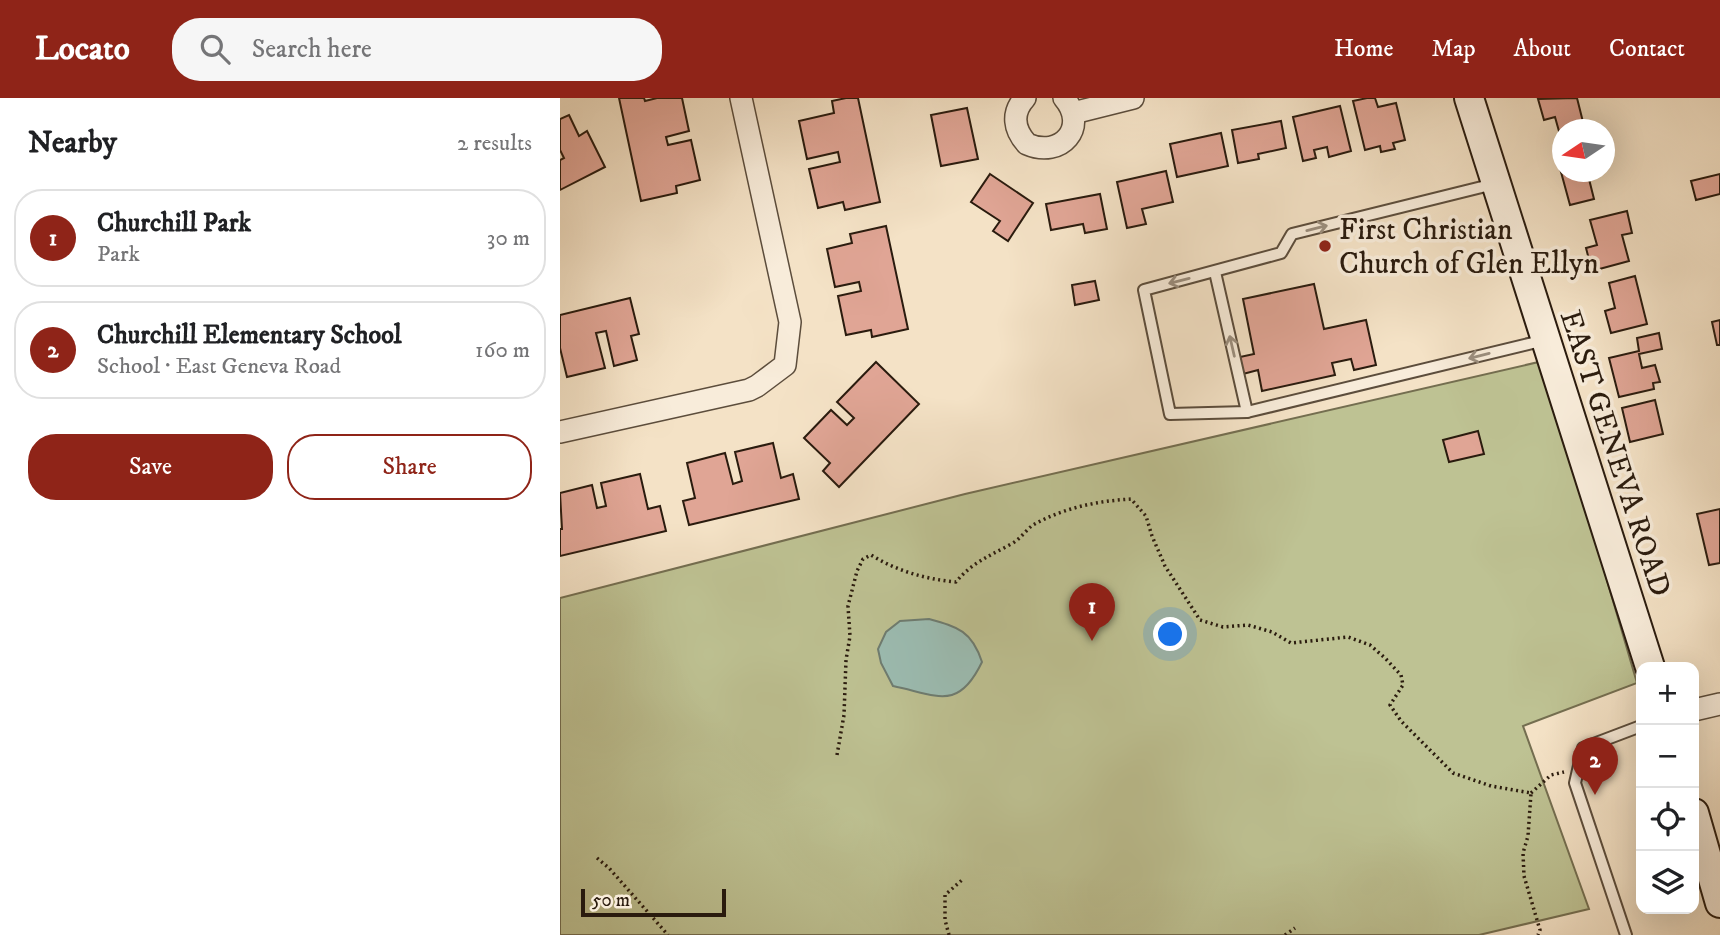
<!DOCTYPE html>
<html lang="en">
<head>
<meta charset="utf-8">
<style>
	body { margin:0; font-family:"IM FELL DW Pica",serif; background:#f6f6f6; color:#202124 }
	.controls { position:absolute; right:21px; bottom:21px; display:grid; overflow:hidden; border-radius:14px; box-shadow:0 7px 28px #0002 }
	.controls button { width:63px; height:63px; display:grid; place-items:center; padding:0; border:0; border-bottom:2px solid #e0e0e0; background:#fff; color:#202124; font:35px sans-serif }
	.compass { position:absolute; left:992px; top:21px; width:63px; height:63px; border-radius:50%; background:#fff; box-shadow:0 7px 28px #0002; rotate:257deg }
	.scale { position:absolute; left:21px; bottom:18px; width:145px; box-sizing:border-box; padding-left:7px; border:4px solid #2a1b0e; border-top:0; font-size:19px; line-height:24px; white-space:nowrap; color:#2a1b0e; -webkit-text-stroke:5px #f8ecda; paint-order:stroke }
	.you { position:absolute; left:611px; top:537px; width:24px; height:24px; margin:-18px; border:5px solid #fff; border-radius:50%; background:#1a73e8; box-shadow:0 0 0 10px #1a73e833 }
	.badge { display:grid; place-items:center; width:46px; height:46px; border-radius:50%; background:#8f2418; color:#fff; font-size:23px; font-weight:700 }
	.pin { position:absolute; translate:-50% -58px; filter:drop-shadow(0 2px 4px #0008) }
	.pin::after { content:''; position:absolute; top:37px; width:24px; height:21px; background:inherit; clip-path:polygon(0 0,100% 0,50% 100%) }
	.list { margin:0; padding:0; list-style:none }
	h2 { display:flex; justify-content:space-between; align-items:center; height:91px; margin:0; padding:0 28px; font-size:30px }
	h2 small { font-size:23px; font-weight:400; color:#757577 }
	.list li { display:grid; grid-template-columns:46px 1fr auto; gap:21px; align-items:center; box-sizing:border-box; height:98px; margin:0 14px 14px; padding:0 14px; border:2px solid #e0e0e0; border-radius:28px }
	.list b { display:block; font-size:26px; white-space:nowrap }
	.list p { margin:0; font-size:23px; white-space:nowrap; color:#757577 }
	.list em { font-size:23px; font-style:normal; color:#757577 }
	.actions { display:flex; gap:14px; padding:21px 28px }
	.actions a { flex:1; padding:16px 0; border:2px solid #8f2418; border-radius:28px; text-align:center; font-size:24px; color:#8f2418 }
	.actions .main { background:#8f2418; color:#fff }
	.icon { flex:none; width:38px; height:38px; fill:none; stroke:currentColor; stroke-width:2; stroke-linecap:round; stroke-linejoin:round }
	.map { position:relative; flex:none; width:1160px; height:837px; overflow:hidden }
	header { display:flex; align-items:center; gap:42px; box-sizing:border-box; height:98px; padding:0 35px; background:#8f2418; color:#fff }
	header strong { font-size:33px }
	nav { display:flex; gap:38px; margin-inline-start:auto; font-size:24px }
	.search { width:490px; height:63px; background:#f6f6f6; display:flex; align-items:center; gap:18px; box-sizing:border-box; padding:0 24px; border-radius:28px; color:#757577; font-size:26px }
	main { display:flex }
	aside { flex:1; background:#fff }
	.map>svg:first-child { display:block }
</style>
</head>
<body>
<header>
<strong>Locato</strong>
<div class="search"><svg class="icon" aria-label="search" viewBox="0 0 24 24"><circle cx="10" cy="10" r="6"/><path d="M15 15l6 6"/></svg>Search here</div>
<nav><a>Home</a><a>Map</a><a>About</a><a>Contact</a></nav>
</header>
<main>
<aside>
<h2>Nearby<small>2 results</small></h2>
<ul class="list">
<li><span class="badge">1</span><div><b>Churchill Park</b><p>Park</p></div><em>30 m</em></li>
<li><span class="badge">2</span><div><b>Churchill Elementary School</b><p>School · East Geneva Road</p></div><em>160 m</em></li>
</ul>
<div class="actions"><a class="main">Save</a><a>Share</a></div>
</aside>
<div class="map">
<svg width="1160" height="837" viewBox="0 0 1160 837">
	<rect width="100%" height="100%" fill="#f4e2c6"/>
	<filter id="stains"><feTurbulence type="fractalNoise" baseFrequency=".00286" numOctaves="4"/><feColorMatrix values="0 0 0 0 .2 0 0 0 0 .09 0 0 0 0 .02 0 0 0 .5 -.17"/></filter>
	<radialGradient id="worn" r=".72"><stop offset=".6" stop-color="#630" stop-opacity="0"/><stop offset="1" stop-color="#630" stop-opacity=".3"/></radialGradient>
	<!-- green -->
	<path fill="#bec293" stroke="#746e50" stroke-width="2" d="M983,263L1077,585L963,628L1029,811L919,837H0V500L405,396Z"/>
	<!-- water -->
	<path fill="#9cbeb4" stroke="#6e7d72" stroke-width="2" d="M369,521C398,529 412,533 422,564C398,614 377,597 333,588L321,565L318,551L326,534L340,523Z"/>
	<!-- building -->
	<g fill="#e0a595" stroke="#2a1b0e" stroke-width="2">
		<path d="M59,0H84L85,3L97,0H122L129,33L106,39L108,47L131,42L140,82L116,88L117,95L81,103Z"/>
		<path d="M286,0H298L320,104L285,112L283,104L258,110L249,71L280,64L278,54L247,61L239,23L274,15L272,3Z"/>
		<path d="M807,0H815L818,9L836,5L845,42L833,45L835,51L821,54L820,48L805,52L793,3Z"/>
		<path d="M1017,0L1025,32H1002V44L995,19L984,22L978,1Z"/>
		<path d="M780,8L791,53L769,59L767,49L754,52L756,60L743,63L733,19Z"/>
		<path d="M407,10L418,61L381,68L371,17Z"/>
		<path d="M9,17L19,38L27,33L45,69L0,92V62L4,60L0,52V21Z"/>
		<path d="M721,23L726,50L698,56L699,61L678,65L672,32Z"/>
		<path d="M661,35L668,68L617,79L610,46Z"/>
		<path d="M1002,62V74H1036L1028,77L1034,101L1010,107L998,63Z"/>
		<path d="M606,73L613,104L582,111L586,126L567,130L557,84Z"/>
		<path d="M430,76L473,105L448,143L433,133L440,123L411,104Z"/>
		<path d="M1160,76V96L1136,102L1131,83Z"/>
		<path d="M540,96L547,131L525,135L523,126L491,132L486,106Z"/>
		<path d="M1067,113L1072,135L1062,137L1069,163L1032,173L1026,150L1037,147L1030,122Z"/>
		<path d="M326,128L348,231L312,239L311,232L286,237L278,198L301,193L299,184L275,189L267,151L292,145L290,136Z"/>
		<path d="M1075,178L1087,226L1051,235L1045,213L1055,210L1049,185Z"/>
		<path d="M535,183L539,202L515,207L512,187Z"/>
		<path d="M754,186L764,231L806,222L816,267L794,272L791,261L772,265L775,277L702,293L698,272L683,276L680,259L694,256L683,201Z"/>
		<path d="M70,200L79,236L71,238L77,262L54,268L46,233L36,235L45,270L7,279L0,250V217Z"/>
		<path d="M1160,222V247H1157L1152,224Z"/>
		<path d="M1099,235L1102,251L1079,256L1082,270L1095,267L1100,284L1093,285L1094,291L1059,299L1049,260L1079,253L1077,240Z"/>
		<path d="M316,264L359,306L279,389L263,373L270,365L244,340L271,312L287,327L294,320L277,304Z"/>
		<path d="M1095,302L1103,336L1070,344L1062,310Z"/>
		<path d="M918,333L924,356L889,364L883,342Z"/>
		<path d="M213,345L221,380L233,376L239,401L129,427L123,403L135,400L127,365L165,355L173,386L182,383L175,354Z"/>
		<path d="M80,376L88,411L100,408L106,433L0,458V431H2L0,395L32,387L37,410L46,408L41,385Z"/>
		<path d="M1160,411V465L1149,467L1137,416Z"/>
	</g>
	<g fill="none" stroke-linecap="round" stroke-linejoin="round">
		<!-- lane casing -->
		<g stroke="#5c4d3c" stroke-width="14">
			<g id="lane">
				<path d="M934,86L732,136L721,155L584,192L610,316L687,314L985,242"/>
				<path d="M655,174L687,314"/>
				<path d="M1066,837L1015,685L1023,650L1081,628"/>
			</g>
		</g>
		<!-- street casing -->
		<g stroke="#5c4d3c" stroke-width="24">
			<g id="street">
				<path d="M465,0C451,15 454,32 467,46C501,61 529,29 504,0"/>
				<path d="M513,15L573,0"/>
				<path d="M0,334L189,292L197,288L225,267L230,224L181,0"/>
				<path d="M1134,612L1160,606"/>
			</g>
		</g>
		<!-- secondary casing -->
		<g stroke="#2a1b0e" stroke-width="32">
			<g id="secondary">
				<path d="M909,0L1090,569"/>
				<path d="M1134,715L1160,805"/>
			</g>
		</g>
		<!-- path -->
		<g stroke="#2a1b0e" stroke-width="3.5" stroke-dasharray="2 3.5" stroke-linecap="butt">
			<path d="M277,657L284,617L286,562L290,538L288,508L297,473L303,461L311,457C337,473 365,481 396,484C412,464 432,457 453,445C461,440 466,432 473,427C503,410 537,403 571,401L586,418L592,438L605,468L640,522L663,529L688,527L712,534L731,545L788,539L810,547L825,560L841,577L843,587L830,607L841,623L893,675L931,688L971,695L968,738L963,755L964,778L980,832L978,837"/>
			<path d="M971,695L991,677L1004,674"/>
			<path d="M37,760L49,770L108,837"/>
			<path d="M389,837L385,822V797L402,782"/>
			<path d="M725,837L735,830"/>
		</g>
		<!-- lane -->
		<use href="#lane" stroke="#f8ecda" stroke-width="10"/>
		<!-- street -->
		<use href="#street" stroke="#f8ecda" stroke-width="21"/>
		<!-- secondary -->
		<use href="#secondary" stroke="#f8ecda" stroke-width="28"/>
	</g>
	<!-- one-way arrows -->
	<defs><path id="oneway-shaft" d="M-6 0H5M1.5-3L5.5 0L1.5 3" fill="none" stroke-width="1.6" stroke-linecap="round" stroke-linejoin="round" transform="scale(1.75)"/></defs>
	<g stroke="#9b8e7e">
		<use href="#oneway-shaft" transform="translate(757 130) rotate(-14)"/>
		<use href="#oneway-shaft" transform="translate(619 183) rotate(166)"/>
		<use href="#oneway-shaft" transform="translate(672 248) rotate(-103)"/>
		<use href="#oneway-shaft" transform="translate(919 258) rotate(166)"/>
	</g>
	<!-- markers -->
	<circle fill="#8f2418" stroke="#f8ecda" stroke-width="2.5" cx="765" cy="148" r="7"/>
	<g text-anchor="middle" stroke-width="7" stroke-linejoin="round" paint-order="stroke">
		<!-- poi labels -->
		<g font-size="30" fill="#2a1b0e" stroke="#f8ecda" text-anchor="start">
			<text x="779" y="141">First Christian<tspan x="779" dy="34">Church of Glen Ellyn</tspan></text>
		</g>
		<!-- street labels -->
		<g font-size="30" fill="#2a1b0e" stroke="#f8ecda">
			<text transform="translate(1056 355) rotate(72)" y="10">EAST GENEVA ROAD</text>
		</g>
	</g>
	<rect width="100%" height="100%" filter="url(#stains)"/>
	<rect width="100%" height="100%" fill="url(#worn)"/>
</svg>
<div class="controls">
<button>+</button>
<button>−</button>
<button><svg class="icon" aria-label="locate" viewBox="0 0 24 24"><circle cx="12" cy="12" r="6"/><path d="M12 2v4M12 18v4M2 12h4M18 12h4"/></svg></button>
<button><svg class="icon" aria-label="layers" viewBox="0 0 24 24"><path d="M12 4l9 5-9 5-9-5zM3 14l9 5 9-5"/></svg></button>
</div>
<svg class="compass" viewBox="-18 -18 36 36"><path d="M0-13l5 13h-10z" fill="#e53935"/><path d="M0 13l5-13h-10z" fill="#757577"/></svg>
<div class="scale">50 m</div>
<div class="you"></div>
<div class="pin badge" style="left:532px;top:543px">1</div>
<div class="pin badge" style="left:1035px;top:697px">2</div>
</div>
</main>
</body>
</html>
